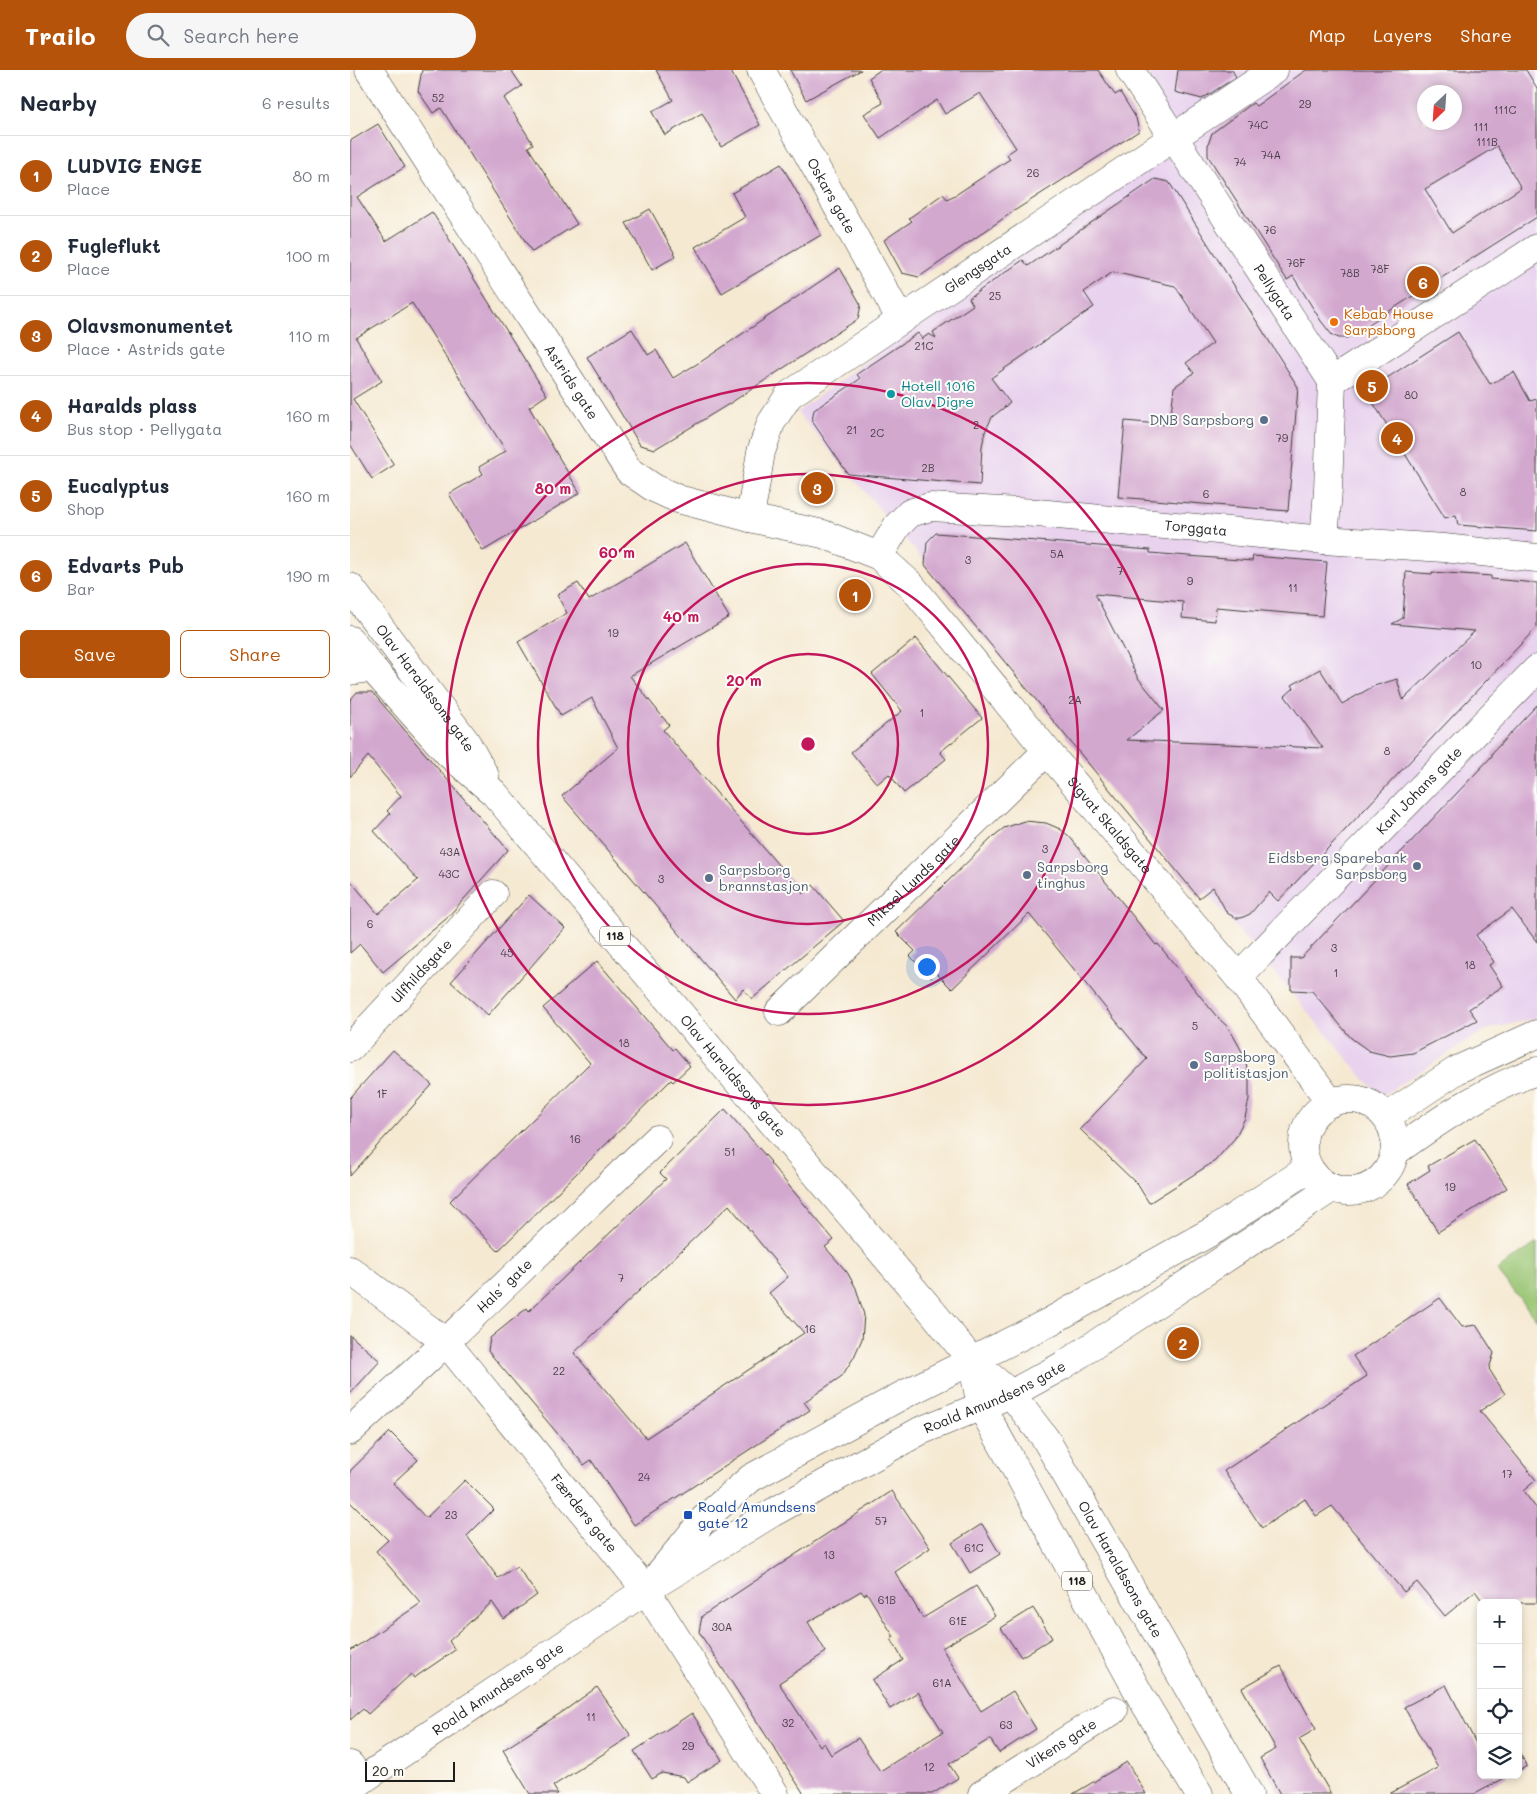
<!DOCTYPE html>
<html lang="en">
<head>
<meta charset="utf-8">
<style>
	body { margin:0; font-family:Mali,sans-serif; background:#f6f6f7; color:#1f2937 }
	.controls { position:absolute; right:15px; bottom:15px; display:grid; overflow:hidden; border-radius:8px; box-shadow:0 2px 8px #0003 }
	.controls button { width:45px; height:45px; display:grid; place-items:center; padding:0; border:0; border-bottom:1px solid #e0e1e3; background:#fff; color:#1f2937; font:25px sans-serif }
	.compass { position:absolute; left:1067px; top:15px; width:45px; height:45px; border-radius:50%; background:#fff; box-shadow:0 2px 8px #0003; rotate:205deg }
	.scale { position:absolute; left:15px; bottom:12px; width:90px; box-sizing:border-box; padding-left:5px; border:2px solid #1c1c1c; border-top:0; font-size:14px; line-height:18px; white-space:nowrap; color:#1c1c1c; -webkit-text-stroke:4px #fdfcf7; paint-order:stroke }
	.you { position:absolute; left:576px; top:896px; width:18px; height:18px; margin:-12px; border:4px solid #fff; border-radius:50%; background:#1a73e8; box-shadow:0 0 0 8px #1a73e833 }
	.badge { display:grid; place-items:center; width:32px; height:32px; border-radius:50%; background:#b45309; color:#fff; font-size:16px; font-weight:700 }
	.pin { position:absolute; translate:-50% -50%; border:2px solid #fff; box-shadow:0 1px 5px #0006 }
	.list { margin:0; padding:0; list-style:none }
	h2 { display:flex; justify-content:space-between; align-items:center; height:65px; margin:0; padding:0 20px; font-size:21px }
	h2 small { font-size:16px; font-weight:400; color:#747a83 }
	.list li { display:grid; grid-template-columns:32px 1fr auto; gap:15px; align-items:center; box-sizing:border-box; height:80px; padding:0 20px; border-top:1px solid #e0e1e3 }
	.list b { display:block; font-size:19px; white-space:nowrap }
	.list p { margin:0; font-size:16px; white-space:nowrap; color:#747a83 }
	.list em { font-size:16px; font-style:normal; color:#747a83 }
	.actions { display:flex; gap:10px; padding:15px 20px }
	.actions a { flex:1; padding:11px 0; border:1px solid #b45309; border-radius:8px; text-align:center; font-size:18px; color:#b45309 }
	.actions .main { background:#b45309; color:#fff }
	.icon { flex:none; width:28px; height:28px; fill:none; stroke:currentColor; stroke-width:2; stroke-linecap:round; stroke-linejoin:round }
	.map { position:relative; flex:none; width:1187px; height:1724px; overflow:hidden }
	header { display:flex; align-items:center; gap:30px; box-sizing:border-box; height:70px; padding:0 25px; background:#b45309; color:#fff }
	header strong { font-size:24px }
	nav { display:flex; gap:28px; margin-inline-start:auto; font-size:18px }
	.search { width:350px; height:45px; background:#f6f6f7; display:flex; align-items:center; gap:12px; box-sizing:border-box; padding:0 18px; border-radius:28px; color:#747a83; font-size:19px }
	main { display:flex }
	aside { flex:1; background:#fff }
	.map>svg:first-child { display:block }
</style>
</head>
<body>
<header>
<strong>Trailo</strong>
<div class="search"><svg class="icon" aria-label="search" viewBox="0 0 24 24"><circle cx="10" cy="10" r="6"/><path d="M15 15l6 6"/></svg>Search here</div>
<nav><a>Map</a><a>Layers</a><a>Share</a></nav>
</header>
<main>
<aside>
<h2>Nearby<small>6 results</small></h2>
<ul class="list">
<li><span class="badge">1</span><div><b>LUDVIG ENGE</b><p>Place</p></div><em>80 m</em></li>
<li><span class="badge">2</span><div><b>Fugleflukt</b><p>Place</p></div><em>100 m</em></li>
<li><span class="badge">3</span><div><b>Olavsmonumentet</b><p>Place · Astrids gate</p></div><em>110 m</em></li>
<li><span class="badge">4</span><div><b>Haralds plass</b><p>Bus stop · Pellygata</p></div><em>160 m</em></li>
<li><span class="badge">5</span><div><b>Eucalyptus</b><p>Shop</p></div><em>160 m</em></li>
<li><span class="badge">6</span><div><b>Edvarts Pub</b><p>Bar</p></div><em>190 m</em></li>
</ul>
<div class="actions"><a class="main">Save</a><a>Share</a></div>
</aside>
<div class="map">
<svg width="1187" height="1724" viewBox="0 0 1187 1724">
	<rect width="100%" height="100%" fill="#fdfcf7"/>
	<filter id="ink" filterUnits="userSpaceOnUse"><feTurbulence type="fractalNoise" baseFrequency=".02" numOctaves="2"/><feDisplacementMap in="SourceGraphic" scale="10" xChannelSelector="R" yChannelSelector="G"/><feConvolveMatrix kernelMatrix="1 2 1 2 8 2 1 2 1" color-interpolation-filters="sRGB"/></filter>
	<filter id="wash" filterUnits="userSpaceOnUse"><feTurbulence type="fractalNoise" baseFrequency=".0096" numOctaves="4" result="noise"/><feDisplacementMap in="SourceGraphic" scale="20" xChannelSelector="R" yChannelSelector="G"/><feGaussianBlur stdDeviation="1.12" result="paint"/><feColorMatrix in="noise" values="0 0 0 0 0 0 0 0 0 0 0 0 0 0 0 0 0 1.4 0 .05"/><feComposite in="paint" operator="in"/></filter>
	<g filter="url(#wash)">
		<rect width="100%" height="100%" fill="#f5e9d2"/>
		<!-- built -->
		<path fill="#e8d2ee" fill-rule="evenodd" d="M780,0H1187V948L1135,960L1030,1027L447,342L823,67ZM1074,22H1104V52H1074Z"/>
		<!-- green -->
		<path fill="#99c572" stroke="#5a7047" d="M1187,1173V1250L1147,1200Z"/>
		<g id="blocks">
			<!-- building -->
			<g fill="#d3a8cf" fill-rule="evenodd">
				<path d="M72,0H161L172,16L154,28L183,74L178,77L227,154L182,182L91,38L83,43L68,21Z"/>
				<path d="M306,0H380L410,55L371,77L352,43L315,65L302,42L323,30Z"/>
				<path d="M440,0H511L456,30Z"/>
				<path d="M530,0H748L765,25L770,22L786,48L789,61L664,141L569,207L552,203L534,170L562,151L559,148L593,124L597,129L607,124L660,89L657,84L666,78L630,23L595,44L587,30L530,68L514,44L533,33L519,8Z"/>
				<path d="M828,0H882L886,7L852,29L825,22Z"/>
				<path d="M956,0H1176L1187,18V147L997,268H989L982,265L971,251L943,206L937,210L858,86V75L862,63L903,33L906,36ZM1074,22H1104V52H1074ZM1147,76L1171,118L1102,163L1075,119Z"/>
				<path d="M28,54L55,97L7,127L36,171L82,142L197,325L179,337L230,423L133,481L99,424L133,404L129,397L156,381L62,233L6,268L32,311L3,329L44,395L22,409L0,374V71Z"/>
				<path d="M431,94L471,165L372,223L345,177L395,147L382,123Z"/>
				<path d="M805,109L819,112L948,317L938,441L768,427L775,351L820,355L824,317L844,303L836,293L863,273L825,216L763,202L734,222L744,237L641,308L660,333L642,347L635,362L632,376L630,415L498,404L462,351L464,340L510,309L507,304L568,263L572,269L579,264L586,268L583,262L623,235L619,228L673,190L678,196Z"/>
				<path d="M300,139L326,186L302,200L276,153Z"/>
				<path d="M490,198L511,235L508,249L379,334L305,379L290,375L237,287L282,259L298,285L306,280L323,308L352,291Z"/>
				<path d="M1108,262L1140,314L1164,302L1180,331L1187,329V461L1108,455L1106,445L1095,448L1022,331L1026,315Z"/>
				<path d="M586,463L800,480V483L902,491L903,486L977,492L972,546L866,537L865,551L832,548L833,532L745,524L788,608L814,640L777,670L973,678L935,626L944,618L942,615L970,599L992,634L1024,616L1047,609L1053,630L1125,561L1042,554L1053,548L1056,502L1082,504V502L1141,506V509L1187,513V557L928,831L919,822L900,844L891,848H886L877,843L863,817L849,828L575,495L577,472Z"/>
				<path d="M335,473L379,547L280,606L319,655L313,660L453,824L463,815L494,851L402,929L393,919L385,929L212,726L268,678L242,628L211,646L168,572L217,543L207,525L228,513L239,530Z"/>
				<path d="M566,568L632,648L590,682L596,689L554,723L539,704L527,714L501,682L552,641L522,604Z"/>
				<path d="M7,622H22L158,780L96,849L33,902L10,874L0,883V810L28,844L68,810L24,761L40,744L37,741L51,726L18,686L0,707V630Z"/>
				<path d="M1187,635V872L1162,839L1126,865L1144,892L1139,895L1153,916L1119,939L1127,950L1063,983L1040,986L1019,981L1001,968L962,921L941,920V888H951L1142,686V683Z"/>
				<path d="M675,751L696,753L710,759L719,766L806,875L808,874L867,947L879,958L895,987L899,1010V1029L895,1048L885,1068L865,1091L799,1133L788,1115L730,1059L797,989L679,844L602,919L586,903L581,908L560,886L565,881L546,862L645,765L654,758Z"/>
				<path d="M179,825L215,858L138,945L101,912Z"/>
				<path d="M247,891L323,980L325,978L340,996L323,1012L321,1010L148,1181L100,1131L240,993L193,938Z"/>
				<path d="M43,980L82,1015L0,1106V1028Z"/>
				<path d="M375,1039L421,1092L420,1093L484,1170L475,1177L497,1202L506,1218L514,1245L512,1269L504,1287L492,1306L454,1332L460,1340L284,1455L241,1390L234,1395L138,1281L140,1268L177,1238L179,1241L316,1109L310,1103ZM379,1135L438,1207L419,1223L454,1263L296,1368L224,1283Z"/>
				<path d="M1125,1069L1157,1118L1088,1162L1058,1114L1080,1100L1078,1096Z"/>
				<path d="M1090,1228L1112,1257L1126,1255L1144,1283L1139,1299L1155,1324L1130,1341L1186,1410L1173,1421L1187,1439V1533H1134L1125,1521L1095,1546L1067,1512L1054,1522L982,1436L966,1446L955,1429L912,1458L874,1401L1017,1306L1003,1286Z"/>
				<path d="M0,1265L30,1291L0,1324Z"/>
				<path d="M40,1362L68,1390L43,1413L76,1448L115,1410L144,1439L117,1466L148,1508L167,1496L187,1525L154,1549L142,1532L99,1571L105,1580L64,1608L61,1604L18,1644L13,1639L0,1650V1581L71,1533L26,1481L38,1470L0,1432V1401Z"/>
				<path d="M542,1421L580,1478L545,1502L573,1548L626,1516L645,1546L592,1578L631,1641L663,1621L686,1659L649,1683L640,1669L599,1694L608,1708L582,1724H454L349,1562L352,1546ZM511,1521L514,1525L517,1523L544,1567L541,1569L553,1590L522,1610L540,1639L568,1622L593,1662L530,1701L508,1668L481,1685L474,1673L470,1676L429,1613L476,1582L458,1552Z"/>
				<path d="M632,1454L650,1484L620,1503L602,1473Z"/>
				<path d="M683,1538L702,1568L671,1587L651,1558Z"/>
				<path d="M931,1596L966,1659L949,1669L981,1724H930L910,1688L926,1679L892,1618Z"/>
				<path d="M1096,1615L1129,1679L1131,1678V1705H1160L1125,1724H1039L1088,1698L1054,1637Z"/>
				<path d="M247,1617L281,1666L203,1716L208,1724H180L153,1680L214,1641Z"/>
				<path d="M342,1643L372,1690L337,1712L334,1707L312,1703L302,1709L284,1681Z"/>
				<path d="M1168,1680L1177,1696L1168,1701Z"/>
				<path d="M777,1692L796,1724H723Z"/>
			</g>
		</g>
	</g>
	<g filter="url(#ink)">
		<use href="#blocks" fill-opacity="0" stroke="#3d3b37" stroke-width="1"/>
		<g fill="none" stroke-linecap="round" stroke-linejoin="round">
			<!-- street casing -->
			<g stroke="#3d3b37" stroke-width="29">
				<g id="street">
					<path id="s1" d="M19,0L279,401L304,418L328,429L400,448L473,464L529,486L560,514L697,681L888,907L981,1033"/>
					<path id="s2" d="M411,0L551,250"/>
					<path id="s3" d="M780,0L982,311L978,420L974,470"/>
					<path d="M982,311L1187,178"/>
					<path id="s4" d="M400,448L411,382L421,353L439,325L924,0"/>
					<path id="s5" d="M529,486L547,456L560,443L580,437L687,443L974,470L1094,478L1187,488"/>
					<path d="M0,601L22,598"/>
					<path id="s6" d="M888,907L1187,599"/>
					<path id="s7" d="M429,942L697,681"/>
					<path id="s8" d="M0,978L143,824"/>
					<path id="s9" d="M0,1200L96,1272L296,1520L425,1724"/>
					<path id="s10" d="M0,1361L76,1291L307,1069"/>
					<path d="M0,1695L11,1711"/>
					<path id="s11" d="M632,1724L764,1640"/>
				</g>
			</g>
			<!-- secondary casing -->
			<g stroke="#3d3b37" stroke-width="29">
				<g id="secondary">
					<circle cx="999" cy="1075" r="46"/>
					<path d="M1036,1047L1107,1000L1187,964"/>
					<path d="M1045,1082C1088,1051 1136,1018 1187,1001"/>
					<path d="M310,1503L354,1449L401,1408L551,1326L701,1251L866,1159L959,1098"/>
					<path id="s12" d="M0,1718L296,1520L422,1443L570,1361L661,1324L712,1296L982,1118"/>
				</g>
			</g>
			<!-- primary casing -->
			<g stroke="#3d3b37" stroke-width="29">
				<g id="primary">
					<path id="s13" d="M0,517L116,672L135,706"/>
					<path id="s14" d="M0,570L22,598L99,684L144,723L585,1245L622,1291L661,1324L695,1368L899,1724"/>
					<path d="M622,1291L631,1336L791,1627L849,1724"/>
				</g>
			</g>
			<!-- street -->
			<use href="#street" stroke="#fff" stroke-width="28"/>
			<!-- secondary -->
			<use href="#secondary" stroke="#fff" stroke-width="28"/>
			<!-- primary -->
			<use href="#primary" stroke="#fff" stroke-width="28"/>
		</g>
	</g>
	<!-- distance rings -->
	<g fill="none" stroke="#c2185b" stroke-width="2.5">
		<circle cx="458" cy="674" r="90"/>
		<circle cx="458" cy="674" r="180"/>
		<circle cx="458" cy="674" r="270"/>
		<circle cx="458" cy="674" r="361"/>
	</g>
	<!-- markers -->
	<circle fill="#e8710a" stroke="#fdfcf7" stroke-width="2" cx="984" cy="252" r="5"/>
	<circle fill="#0f9aa8" stroke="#fdfcf7" stroke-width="2" cx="541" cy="324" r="5"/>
	<g fill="#5c6f8a" stroke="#fdfcf7" stroke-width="2">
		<circle cx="914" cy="350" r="5"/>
		<circle cx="1067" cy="796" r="5"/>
		<circle cx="677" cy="805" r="5"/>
		<circle cx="359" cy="808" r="5"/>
		<circle cx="844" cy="995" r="5"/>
	</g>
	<rect fill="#1a4fb4" stroke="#fdfcf7" stroke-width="2" x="333" y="1440" width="10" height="10" rx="2.5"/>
	<g text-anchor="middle" stroke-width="4" stroke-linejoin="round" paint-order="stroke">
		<!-- number labels -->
		<g font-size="11" fill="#4a3f49">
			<text x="88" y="32">52</text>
			<text x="955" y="38">29</text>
			<text x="1155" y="44">111C</text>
			<text x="908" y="59">74C</text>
			<text x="1131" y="61">111</text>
			<text x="1137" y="76">111B</text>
			<text x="921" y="89">74A</text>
			<text x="890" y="96">74</text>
			<text x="683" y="107">26</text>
			<text x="920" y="164">76</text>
			<text x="946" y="197">76F</text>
			<text x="1030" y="203">78F</text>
			<text x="1000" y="207">78B</text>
			<text x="645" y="230">25</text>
			<text x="574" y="280">21C</text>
			<text x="1061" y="329">80</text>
			<text x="626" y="359">2</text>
			<text x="502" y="364">21</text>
			<text x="527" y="367">2C</text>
			<text x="932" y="372">79</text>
			<text x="578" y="402">2B</text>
			<text x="1113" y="426">8</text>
			<text x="856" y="428">6</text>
			<text x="707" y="488">5A</text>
			<text x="618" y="494">3</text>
			<text x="770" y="505">7</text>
			<text x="840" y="515">9</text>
			<text x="943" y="522">11</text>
			<text x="263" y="567">19</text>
			<text x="1126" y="599">10</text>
			<text x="725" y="634">2A</text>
			<text x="572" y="647">1</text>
			<text x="1037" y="685">8</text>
			<text x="695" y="783">3</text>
			<text x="100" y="786">43A</text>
			<text x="99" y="808">43C</text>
			<text x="311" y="813">3</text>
			<text x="20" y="858">6</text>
			<text x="984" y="882">3</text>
			<text x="157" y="887">45</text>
			<text x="1120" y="899">18</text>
			<text x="986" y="907">1</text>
			<text x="845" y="960">5</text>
			<text x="274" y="977">18</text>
			<text x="32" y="1028">1F</text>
			<text x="225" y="1073">16</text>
			<text x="380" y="1086">51</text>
			<text x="1100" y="1121">19</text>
			<text x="271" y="1212">7</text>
			<text x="460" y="1263">16</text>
			<text x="209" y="1305">22</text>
			<text x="1157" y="1408">17</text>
			<text x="294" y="1411">24</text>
			<text x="101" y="1449">23</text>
			<text x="531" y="1455">57</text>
			<text x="624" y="1482">61C</text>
			<text x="479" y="1489">13</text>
			<text x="537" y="1534">61B</text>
			<text x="608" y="1555">61E</text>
			<text x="372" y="1561">30A</text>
			<text x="592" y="1617">61A</text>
			<text x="241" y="1651">11</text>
			<text x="438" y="1657">32</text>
			<text x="656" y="1659">63</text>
			<text x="338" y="1680">29</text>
			<text x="579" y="1701">12</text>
		</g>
		<!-- shield labels -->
		<g fill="#fdfcf7" stroke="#605f5e" stroke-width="1">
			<rect x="250" y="856.5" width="30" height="19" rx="4"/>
			<rect x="712" y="1501.5" width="30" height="19" rx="4"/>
		</g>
		<g font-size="12" font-weight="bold" fill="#1c1c1c">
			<text x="265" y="870">118</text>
			<text x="727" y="1515">118</text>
		</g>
		<!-- street labels -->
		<g font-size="14" fill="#1c1c1c" stroke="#fdfcf7">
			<text dy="5" stroke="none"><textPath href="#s2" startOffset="144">Oskars gate</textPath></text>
			<text dy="5" stroke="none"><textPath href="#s4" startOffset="358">Glengsgata</textPath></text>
			<text dy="5" stroke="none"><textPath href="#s3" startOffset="265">Pellygata</textPath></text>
			<text dy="5" stroke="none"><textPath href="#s1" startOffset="372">Astrids gate</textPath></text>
			<text dy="5" stroke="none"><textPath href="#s5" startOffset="341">Torggata</textPath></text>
			<text dy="5" stroke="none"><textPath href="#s13" startOffset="126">Olav Haraldssons gate</textPath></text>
			<text dy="5" stroke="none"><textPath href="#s6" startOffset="260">Karl Johans gate</textPath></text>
			<text dy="5" stroke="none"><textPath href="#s1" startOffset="1099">Sigvat Skaldsgate</textPath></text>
			<text dy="5" stroke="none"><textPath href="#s7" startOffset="188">Mikael Lunds gate</textPath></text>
			<text dy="5" stroke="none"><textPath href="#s8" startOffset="105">Ulfhildsgate</textPath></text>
			<text dy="5" stroke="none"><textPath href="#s14" startOffset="581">Olav Haraldssons gate</textPath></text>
			<text dy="5" stroke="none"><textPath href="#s10" startOffset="212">Hals´ gate</textPath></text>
			<text dy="5" stroke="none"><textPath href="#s12" startOffset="755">Roald Amundsens gate</textPath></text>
			<text dy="5" stroke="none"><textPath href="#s9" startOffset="340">Færders gate</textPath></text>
			<text dy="5" stroke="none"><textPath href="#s14" startOffset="1211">Olav Haraldssons gate</textPath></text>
			<text dy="5" stroke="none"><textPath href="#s12" startOffset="178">Roald Amundsens gate</textPath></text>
			<text dy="5" stroke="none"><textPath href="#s11" startOffset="94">Vikens gate</textPath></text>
		</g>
		<!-- food labels -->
		<g font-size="14" fill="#c56008" stroke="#fdfcf7" text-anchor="start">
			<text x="994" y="249">Kebab House<tspan x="994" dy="16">Sarpsborg</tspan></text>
		</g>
		<!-- culture labels -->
		<g font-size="14" fill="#0d838f" stroke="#fdfcf7" text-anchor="start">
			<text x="551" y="321">Hotell 1016<tspan x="551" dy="16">Olav Digre</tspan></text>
		</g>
		<!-- service labels -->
		<g font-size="14" fill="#4e5e75" stroke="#fdfcf7" text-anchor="start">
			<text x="904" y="355" text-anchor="end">DNB Sarpsborg</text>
			<text x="1057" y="793" text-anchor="end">Eidsberg Sparebank<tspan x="1057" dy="16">Sarpsborg</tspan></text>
			<text x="687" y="802">Sarpsborg<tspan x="687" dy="16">tinghus</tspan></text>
			<text x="369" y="805">Sarpsborg<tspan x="369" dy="16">brannstasjon</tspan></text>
			<text x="854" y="992">Sarpsborg<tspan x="854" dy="16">politistasjon</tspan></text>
		</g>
		<!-- transit labels -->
		<g font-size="14" fill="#164399" stroke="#fdfcf7" text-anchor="start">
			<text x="348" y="1442">Roald Amundsens<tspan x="348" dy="16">gate 12</tspan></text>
		</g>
	</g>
	<circle cx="458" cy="674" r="8" fill="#c2185b" stroke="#fdfcf7" stroke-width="2.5"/>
	<g font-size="15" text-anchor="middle" font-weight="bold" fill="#c2185b" stroke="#fdfcf7" stroke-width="4" stroke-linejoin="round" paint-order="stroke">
		<text x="203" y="424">80 m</text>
		<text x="267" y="488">60 m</text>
		<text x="331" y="552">40 m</text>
		<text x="394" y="616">20 m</text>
	</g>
</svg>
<div class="controls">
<button>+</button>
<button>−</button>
<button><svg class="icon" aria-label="locate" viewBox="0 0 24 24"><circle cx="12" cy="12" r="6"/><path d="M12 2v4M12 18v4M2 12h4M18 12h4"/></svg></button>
<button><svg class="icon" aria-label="layers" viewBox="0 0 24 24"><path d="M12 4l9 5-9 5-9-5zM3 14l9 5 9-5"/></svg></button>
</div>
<svg class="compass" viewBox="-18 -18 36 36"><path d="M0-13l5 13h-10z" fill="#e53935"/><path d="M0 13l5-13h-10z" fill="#747a83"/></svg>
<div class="scale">20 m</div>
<div class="you"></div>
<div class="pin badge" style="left:505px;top:525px">1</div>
<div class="pin badge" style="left:833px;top:1273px">2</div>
<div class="pin badge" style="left:467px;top:418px">3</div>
<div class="pin badge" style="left:1047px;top:368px">4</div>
<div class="pin badge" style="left:1022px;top:316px">5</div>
<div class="pin badge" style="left:1073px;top:212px">6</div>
</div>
</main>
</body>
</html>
